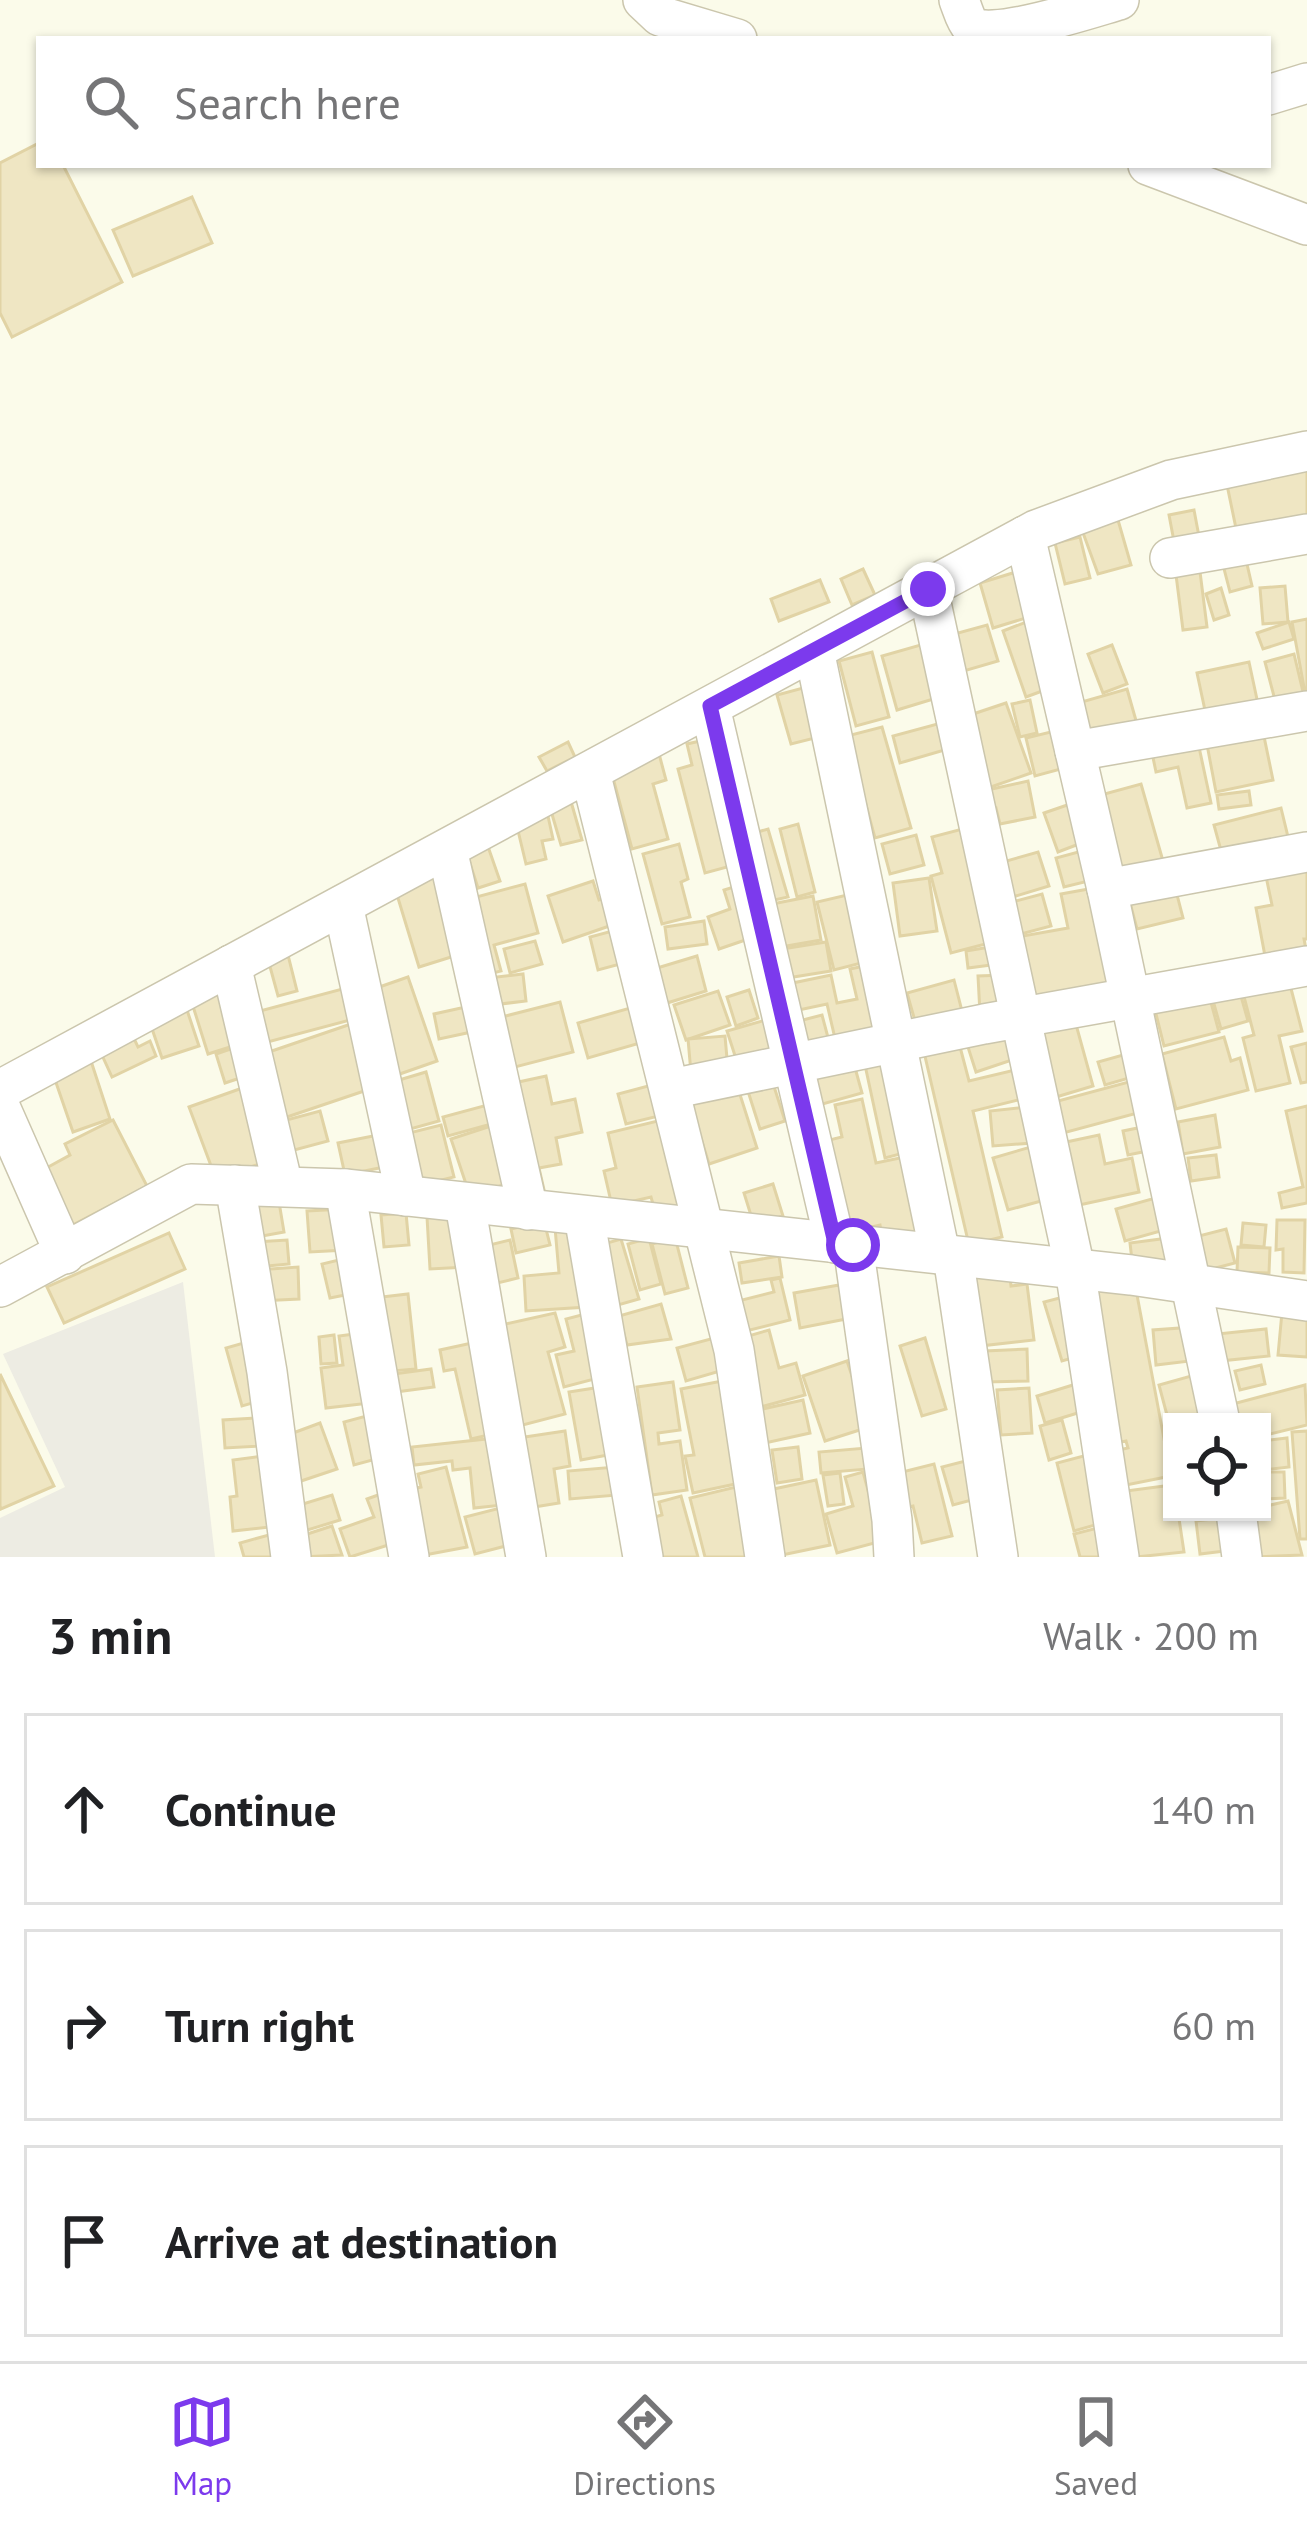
<!DOCTYPE html>
<html lang="en">
<head>
<meta charset="utf-8">
<style>
	body { margin:0; font-family:"PT Sans",sans-serif; background:#f2f2f2; color:#202124 }
	.controls { position:absolute; right:36px; bottom:36px; display:grid; overflow:hidden; border-radius:0px; box-shadow:0 3px 9px #0004 }
	.controls button { width:108px; height:108px; display:grid; place-items:center; padding:0; border:0; border-bottom:3px solid #e0e0e0; background:#fff; color:#202124; font:60px sans-serif }
	.stop { position:absolute; width:36px; height:36px; margin:-27px; border:9px solid #7c3aed; border-radius:50%; background:#fff }
	.stop.end { background:#7c3aed; border-color:#fff; box-shadow:0 3px 12px #0008 }
	.list { margin:0; padding:0; list-style:none }
	h2 { display:flex; justify-content:space-between; align-items:center; height:156px; margin:0; padding:0 48px; font-size:51px }
	h2 small { font-size:39px; font-weight:400; color:#757577 }
	.list li { display:grid; grid-template-columns:78px 1fr auto; gap:36px; align-items:center; box-sizing:border-box; height:192px; margin:0 24px 24px; padding:0 24px; border:3px solid #e0e0e0; border-radius:0px }
	.list b { display:block; font-size:45px; white-space:nowrap }
	.list em { font-size:39px; font-style:normal; color:#757577 }
	.icon { flex:none; width:66px; height:66px; fill:none; stroke:currentColor; stroke-width:2; stroke-linecap:round; stroke-linejoin:round }
	.map { position:relative; flex:none; width:1307px; height:1557px; overflow:hidden }
	.search { position:absolute; background:#fff; box-shadow:0 3px 9px #0004; left:36px; right:36px; top:36px; height:132px; display:flex; align-items:center; gap:30px; box-sizing:border-box; padding:0 42px; border-radius:0px; color:#757577; font-size:45px }
	.sheet { height:804px; background:#fff }
	nav { display:flex; justify-content:space-around; align-items:center; box-sizing:border-box; height:168px; border-top:3px solid #e0e0e0; background:#fff; font-size:33px; color:#757577 }
	nav a { display:grid; justify-items:center; gap:6px }
	nav .on { color:#7c3aed }
	.map>svg:first-child { display:block }
</style>
</head>
<body>
<div class="map">
<svg width="1307" height="1557" viewBox="0 0 1307 1557">
	<rect width="100%" height="100%" fill="#fbfbea"/>
	<!-- industrial -->
	<path fill="#edece3" d="M183,1282L215,1557H0V1518L65,1487L3,1354Z"/>
	<!-- building -->
	<g fill="#efe6c3" stroke="#e1d3a5" stroke-width="3">
		<path d="M39,143V165H63L122,282L12,337L0,313V163Z"/>
		<path d="M192,197L212,243L133,276L113,230Z"/>
		<path d="M1307,460V523L1238,538L1226,480Z"/>
		<path d="M1194,510L1201,547L1176,552L1169,515Z"/>
		<path d="M1118,520L1131,565L1098,574L1082,530Z"/>
		<path d="M1080,537L1090,578L1065,584L1055,543Z"/>
		<path d="M1244,551L1252,586L1230,592L1221,557Z"/>
		<path d="M1198,556L1207,627L1183,630L1174,559Z"/>
		<path d="M863,569L875,595L852,605L841,579Z"/>
		<path d="M1016,572L1029,617L993,628L980,583Z"/>
		<path d="M820,580L829,602L779,621L771,599Z"/>
		<path d="M1285,586L1288,622L1263,624L1260,588Z"/>
		<path d="M1221,588L1229,615L1214,620L1206,594Z"/>
		<path d="M1307,619V698H1306L1292,622Z"/>
		<path d="M1029,621L1053,687L1026,697L1003,631Z"/>
		<path d="M1289,622L1294,639L1263,649L1257,633Z"/>
		<path d="M987,625L998,661L957,673L947,636Z"/>
		<path d="M924,644L940,697L897,710L882,656Z"/>
		<path d="M1112,645L1127,684L1103,693L1088,654Z"/>
		<path d="M872,652L889,717L856,726L839,661Z"/>
		<path d="M1294,654L1304,696L1276,704L1265,662Z"/>
		<path d="M1249,662L1258,704L1206,715L1197,673Z"/>
		<path d="M814,685L827,735L791,744L777,695Z"/>
		<path d="M1127,689L1137,724L1081,741L1071,705Z"/>
		<path d="M1030,700L1037,733L1020,737L1012,704Z"/>
		<path d="M1006,703L1031,773L988,788L961,718Z"/>
		<path d="M1261,722L1273,780L1216,792L1205,734Z"/>
		<path d="M941,723L948,749L900,763L893,736Z"/>
		<path d="M882,727L911,828L875,838L847,736Z"/>
		<path d="M1063,729L1072,766L1035,776L1026,738Z"/>
		<path d="M1196,733L1211,803L1187,808L1178,767L1156,772L1150,743Z"/>
		<path d="M709,739L742,863L705,873L678,769L692,765L687,744Z"/>
		<path d="M568,742L575,757L547,771L539,757Z"/>
		<path d="M658,750L666,780L653,784L668,839L632,849L609,763Z"/>
		<path d="M1028,781L1035,817L1000,824L996,808L987,810L983,791Z"/>
		<path d="M1141,784L1165,868L1121,881L1097,796Z"/>
		<path d="M1249,791L1251,805L1219,809L1217,795Z"/>
		<path d="M570,798L582,840L561,845L549,804Z"/>
		<path d="M1079,801L1092,839L1058,852L1044,813Z"/>
		<path d="M546,807L553,839L542,841L546,859L526,864L514,814Z"/>
		<path d="M1281,808L1289,841L1223,858L1214,825Z"/>
		<path d="M798,824L815,892L797,897L780,829Z"/>
		<path d="M970,827L1001,940L951,953L931,876L942,873L932,837Z"/>
		<path d="M768,829L788,897L770,901L751,834Z"/>
		<path d="M916,835L924,865L890,874L882,844Z"/>
		<path d="M485,838L500,881L478,888L464,845Z"/>
		<path d="M679,844L688,879L681,882L690,917L662,924L643,854Z"/>
		<path d="M1093,848L1101,878L1064,887L1056,858Z"/>
		<path d="M1038,852L1049,886L1006,899L996,864Z"/>
		<path d="M1307,859V939H1304L1307,955L1268,972L1256,908L1272,905L1264,867Z"/>
		<path d="M438,871L464,953L419,967L394,885Z"/>
		<path d="M929,878L937,931L900,936L893,883Z"/>
		<path d="M593,881L599,900L609,897L618,923L563,942L548,896Z"/>
		<path d="M525,884L538,933L494,945L501,971L485,975L465,900Z"/>
		<path d="M740,885L757,936L719,949L708,917L730,909L724,890Z"/>
		<path d="M1105,886L1125,994L1030,1011L1017,937L1068,928L1061,894Z"/>
		<path d="M1175,887L1183,918L1137,929L1129,899Z"/>
		<path d="M860,892L877,959L834,970L817,902Z"/>
		<path d="M1042,894L1051,926L1021,934L1012,902Z"/>
		<path d="M813,896L821,940L775,948L767,905Z"/>
		<path d="M704,921L707,944L668,949L665,927Z"/>
		<path d="M616,930L624,963L598,970L590,937Z"/>
		<path d="M535,941L542,964L510,973L504,949Z"/>
		<path d="M826,942L831,971L781,979L776,950Z"/>
		<path d="M996,946L999,964L968,968L966,951Z"/>
		<path d="M286,947L297,991L278,996L266,952Z"/>
		<path d="M697,956L706,991L667,1003L657,968Z"/>
		<path d="M874,964L890,1035L837,1047L827,1004L794,1011L788,984L831,975L837,1003L857,999L850,969Z"/>
		<path d="M523,974L526,1001L492,1005L488,978Z"/>
		<path d="M1004,975L1006,1012L980,1014L978,976Z"/>
		<path d="M408,977L437,1061L394,1076L365,992Z"/>
		<path d="M1288,977L1302,1031L1279,1036L1290,1083L1256,1091L1243,1038L1254,1035L1242,989Z"/>
		<path d="M954,980L963,1015L917,1028L907,993Z"/>
		<path d="M346,988L354,1019L264,1043L256,1012Z"/>
		<path d="M1239,989L1248,1021L1221,1029L1212,997Z"/>
		<path d="M749,990L758,1018L736,1026L727,997Z"/>
		<path d="M229,991L246,1042L208,1054L192,1003Z"/>
		<path d="M718,991L730,1025L686,1040L674,1005Z"/>
		<path d="M1209,995L1219,1032L1164,1046L1155,1010Z"/>
		<path d="M560,1002L573,1052L507,1069L494,1019Z"/>
		<path d="M644,1004L654,1039L588,1058L578,1023Z"/>
		<path d="M470,1006L476,1031L439,1039L434,1014Z"/>
		<path d="M186,1007L199,1046L162,1058L149,1020Z"/>
		<path d="M1072,1010L1093,1086L1046,1100L1025,1023Z"/>
		<path d="M822,1015L830,1045L803,1052L795,1022Z"/>
		<path d="M773,1018L784,1056L739,1068L727,1031Z"/>
		<path d="M354,1023L376,1087L284,1118L263,1054Z"/>
		<path d="M128,1026L138,1047L150,1041L156,1056L112,1077L96,1042Z"/>
		<path d="M1008,1030L1018,1058L976,1072L967,1044Z"/>
		<path d="M725,1036L728,1070L691,1073L688,1039Z"/>
		<path d="M1224,1037L1231,1061L1240,1058L1248,1090L1176,1109L1162,1054Z"/>
		<path d="M959,1043L969,1081L1015,1070L1022,1099L973,1111L1002,1237L969,1245L924,1052Z"/>
		<path d="M1307,1043V1082L1301,1083L1291,1047Z"/>
		<path d="M242,1045L252,1074L225,1083L216,1054Z"/>
		<path d="M1130,1053L1136,1076L1105,1085L1098,1062Z"/>
		<path d="M90,1058L110,1119L73,1132L52,1071Z"/>
		<path d="M890,1058L904,1153L885,1158L865,1065Z"/>
		<path d="M854,1064L862,1093L819,1105L811,1076Z"/>
		<path d="M426,1072L439,1121L403,1131L389,1083Z"/>
		<path d="M546,1076L552,1104L575,1099L582,1132L556,1138L561,1164L539,1168L545,1194L514,1083Z"/>
		<path d="M771,1077L785,1121L760,1129L746,1085Z"/>
		<path d="M1136,1080L1145,1111L1052,1136L1043,1105Z"/>
		<path d="M663,1082L671,1113L626,1124L618,1094Z"/>
		<path d="M736,1082L757,1148L709,1164L688,1097Z"/>
		<path d="M248,1086L274,1159L216,1179L189,1107Z"/>
		<path d="M862,1099L876,1163L914,1155L930,1231L883,1241L880,1225L841,1234L821,1142L842,1137L835,1105Z"/>
		<path d="M491,1104L495,1123L448,1136L443,1117Z"/>
		<path d="M1307,1106V1203L1282,1208L1279,1193L1303,1187L1286,1111Z"/>
		<path d="M1028,1107L1032,1143L993,1146L990,1111Z"/>
		<path d="M320,1111L328,1141L287,1152L279,1122Z"/>
		<path d="M1215,1115L1220,1147L1183,1154L1178,1122Z"/>
		<path d="M670,1118L689,1203L655,1211L651,1197L612,1206L604,1171L616,1168L608,1133Z"/>
		<path d="M113,1120L147,1186L67,1228L39,1172L70,1155L65,1144Z"/>
		<path d="M441,1125L454,1177L413,1187L401,1135Z"/>
		<path d="M494,1125L512,1182L470,1196L451,1139Z"/>
		<path d="M1152,1125L1157,1149L1128,1155L1123,1131Z"/>
		<path d="M378,1135L384,1167L345,1175L338,1143Z"/>
		<path d="M1099,1135L1105,1164L1132,1158L1139,1192L1070,1207L1057,1144Z"/>
		<path d="M1041,1144L1056,1197L1008,1210L993,1158Z"/>
		<path d="M1216,1155L1219,1177L1191,1181L1188,1158Z"/>
		<path d="M773,1184L783,1216L754,1225L744,1193Z"/>
		<path d="M1166,1195L1175,1227L1125,1241L1116,1209Z"/>
		<path d="M279,1202L284,1232L251,1238L245,1207Z"/>
		<path d="M344,1209L346,1250L310,1252L307,1211Z"/>
		<path d="M406,1213L409,1245L384,1247L381,1215Z"/>
		<path d="M464,1215L467,1267L430,1269L427,1217Z"/>
		<path d="M1277,1220H1305L1304,1273L1283,1272V1249L1276,1250Z"/>
		<path d="M544,1221L550,1245L516,1253L511,1229Z"/>
		<path d="M1243,1223L1266,1225L1264,1247L1241,1245Z"/>
		<path d="M581,1226L587,1307L526,1311L524,1276L559,1273L555,1228Z"/>
		<path d="M1226,1229L1235,1263L1200,1272L1191,1238Z"/>
		<path d="M169,1233L185,1269L64,1323L47,1287Z"/>
		<path d="M675,1237L688,1288L665,1294L652,1244Z"/>
		<path d="M1176,1237L1179,1263L1133,1269L1130,1243Z"/>
		<path d="M649,1238L661,1284L640,1290L628,1244Z"/>
		<path d="M621,1239L639,1299L618,1305L600,1245Z"/>
		<path d="M287,1240L289,1264L256,1267L255,1242Z"/>
		<path d="M510,1240L518,1278L489,1285L481,1247Z"/>
		<path d="M1238,1247L1270,1248L1269,1273L1237,1272Z"/>
		<path d="M779,1256L782,1277L742,1283L739,1263Z"/>
		<path d="M347,1258L355,1293L330,1298L322,1264Z"/>
		<path d="M298,1267L299,1299L259,1301L257,1270Z"/>
		<path d="M1009,1268L1011,1286L1027,1284L1034,1340L980,1346L971,1273Z"/>
		<path d="M780,1278L790,1320L742,1332L734,1302L774,1292L771,1280Z"/>
		<path d="M1134,1279L1171,1476L1121,1486L1115,1451L1128,1448L1126,1441L1116,1443L1086,1288Z"/>
		<path d="M839,1285L846,1319L800,1328L794,1293Z"/>
		<path d="M408,1294L416,1369L381,1372L373,1298Z"/>
		<path d="M1067,1296L1083,1355L1062,1361L1044,1302Z"/>
		<path d="M661,1304L671,1339L627,1345L619,1316Z"/>
		<path d="M1282,1312L1307,1314V1357L1278,1355Z"/>
		<path d="M555,1313L565,1347L548,1352L565,1414L519,1426L492,1327Z"/>
		<path d="M589,1313L606,1376L564,1387L556,1355L574,1351L566,1319Z"/>
		<path d="M1195,1327L1190,1361L1156,1365L1153,1330Z"/>
		<path d="M1266,1329L1269,1356L1220,1361L1217,1334Z"/>
		<path d="M769,1330L779,1368L796,1363L805,1395L757,1408L738,1339Z"/>
		<path d="M362,1333L370,1403L326,1408L321,1368L343,1365L339,1336Z"/>
		<path d="M334,1335L337,1363L321,1364L319,1337Z"/>
		<path d="M718,1337L727,1369L686,1381L677,1348Z"/>
		<path d="M925,1338L946,1409L922,1416L900,1346Z"/>
		<path d="M481,1341L502,1432L471,1439L455,1369L444,1371L440,1350Z"/>
		<path d="M247,1342L263,1400L242,1406L226,1348Z"/>
		<path d="M1027,1349L1028,1381L986,1382L985,1351Z"/>
		<path d="M847,1361L869,1427L825,1441L803,1376Z"/>
		<path d="M1261,1365L1265,1384L1240,1390L1235,1371Z"/>
		<path d="M431,1369L434,1387L388,1393L386,1375Z"/>
		<path d="M0,1374L54,1486L1,1509L0,1506Z"/>
		<path d="M1191,1376L1203,1422H1172V1434L1159,1385Z"/>
		<path d="M722,1381L740,1483L693,1493L685,1456L694,1455L681,1389Z"/>
		<path d="M1086,1381L1094,1408L1045,1423L1037,1396Z"/>
		<path d="M673,1382L680,1430L658,1433L659,1444L680,1441L687,1490L652,1495L637,1387Z"/>
		<path d="M1305,1385L1307,1425L1262,1436V1422H1229L1225,1406Z"/>
		<path d="M601,1387L613,1454L581,1460L569,1392Z"/>
		<path d="M1029,1388L1032,1433L1001,1435L997,1390Z"/>
		<path d="M803,1400L810,1433L765,1443L758,1410Z"/>
		<path d="M370,1415L380,1458L354,1465L344,1422Z"/>
		<path d="M257,1418L259,1446L225,1448L223,1420Z"/>
		<path d="M1062,1420L1071,1453L1049,1460L1040,1426Z"/>
		<path d="M320,1423L337,1469L301,1481L285,1436Z"/>
		<path d="M565,1431L570,1466L554,1469L559,1503L528,1508L518,1438Z"/>
		<path d="M1307,1431V1539H1300L1292,1432Z"/>
		<path d="M496,1438L503,1505L474,1508L470,1468L453,1470L452,1461L414,1465L412,1447Z"/>
		<path d="M1287,1438L1289,1467L1264,1470L1262,1441Z"/>
		<path d="M798,1447L802,1479L777,1483L772,1450Z"/>
		<path d="M866,1448L868,1469L821,1473L819,1452Z"/>
		<path d="M1091,1454L1109,1521L1074,1531L1057,1463Z"/>
		<path d="M263,1456L270,1527L233,1531L230,1497L237,1496L233,1460Z"/>
		<path d="M977,1458L987,1496L953,1505L942,1467Z"/>
		<path d="M934,1464L952,1536L922,1543L913,1506L898,1509L890,1475Z"/>
		<path d="M446,1467L467,1547L414,1557L407,1490L421,1487L418,1474Z"/>
		<path d="M615,1467L618,1495L570,1499L568,1471Z"/>
		<path d="M863,1472L882,1541L837,1553L826,1514L853,1506L845,1477Z"/>
		<path d="M1262,1472H1284L1285,1498L1262,1499Z"/>
		<path d="M840,1473L844,1504L828,1506L823,1475Z"/>
		<path d="M816,1480L830,1545L782,1555L769,1490Z"/>
		<path d="M1172,1485V1512H1178L1184,1552L1136,1557L1126,1491Z"/>
		<path d="M740,1486L753,1557H705L690,1498Z"/>
		<path d="M381,1494L398,1542L350,1557L340,1529L374,1517L367,1499Z"/>
		<path d="M332,1495L340,1520L301,1532L293,1507Z"/>
		<path d="M681,1496L698,1557H654L644,1520L662,1515L659,1502Z"/>
		<path d="M1288,1501L1302,1555L1254,1557L1242,1512H1262V1507Z"/>
		<path d="M508,1506L517,1543L475,1554L465,1517Z"/>
		<path d="M1221,1518L1225,1551L1200,1554L1196,1521Z"/>
		<path d="M332,1526L342,1555L301,1557L295,1538Z"/>
		<path d="M1105,1526L1113,1557H1080L1074,1534Z"/>
		<path d="M276,1533L283,1557H244L240,1543Z"/>
	</g>
	<g fill="none" stroke-linecap="round" stroke-linejoin="round">
		<!-- minor casing -->
		<g stroke="#cbc6ad" stroke-width="42">
			<g id="minor">
				<path d="M643,0L660,16L737,39"/>
				<path d="M959,0C962,7 965,20 971,26C989,42 1094,7 1119,0"/>
				<path d="M1268,95L1307,83"/>
				<path d="M1148,165L1307,225"/>
				<path d="M1025,536L1107,889L1307,852"/>
				<path d="M1170,558L1307,534"/>
				<path d="M928,589L1075,1269L1119,1557"/>
				<path d="M814,650L940,1254"/>
				<path d="M710,707L835,1243"/>
				<path d="M1075,751L1307,711"/>
				<path d="M590,772L734,1350L765,1557"/>
				<path d="M447,849L528,1210"/>
				<path d="M1107,889L1220,1422"/>
				<path d="M343,905L406,1196"/>
				<path d="M231,965L283,1186"/>
				<path d="M671,1089L984,1024L1307,966"/>
				<path d="M0,1090L1036,530L1171,480L1307,451"/>
				<path d="M0,1107L65,1254"/>
				<path d="M235,1185L267,1372L291,1557"/>
				<path d="M345,1189L409,1557"/>
				<path d="M465,1204L526,1557"/>
				<path d="M584,1216L643,1557"/>
				<path d="M853,1245L892,1520L894,1557"/>
				<path d="M953,1256L998,1557"/>
				<path d="M0,1287L191,1184L345,1189L1131,1275L1307,1301"/>
				<path d="M1236,1512L1242,1557"/>
			</g>
		</g>
		<!-- minor -->
		<use href="#minor" stroke="#fff" stroke-width="39"/>
	</g>
	<g fill="none" stroke-linecap="round" stroke-linejoin="round">
		<!-- route -->
		<path stroke="#7c3aed" stroke-width="15" d="M853,1245L835,1243L710,706L928,589"/>
	</g>
</svg>
<div class="controls">
<button><svg class="icon" aria-label="locate" viewBox="0 0 24 24"><circle cx="12" cy="12" r="6"/><path d="M12 2v4M12 18v4M2 12h4M18 12h4"/></svg></button>
</div>
<div class="stop" style="left:853px;top:1245px"></div>
<div class="stop end" style="left:928px;top:589px"></div>
<div class="search"><svg class="icon" aria-label="search" viewBox="0 0 24 24"><circle cx="10" cy="10" r="6"/><path d="M15 15l6 6"/></svg>Search here</div>
</div>
<section class="sheet">
<h2>3 min<small>Walk · 200 m</small></h2>
<ul class="list">
<li><svg class="icon" aria-label="ahead" viewBox="0 0 24 24"><path d="M12 20V5M6 11l6-6 6 6"/></svg><div><b>Continue</b></div><em>140 m</em></li>
<li><svg class="icon" aria-label="right" viewBox="0 0 24 24"><path d="M7 20v-9h11M14 6l5 5-5 5"/></svg><div><b>Turn right</b></div><em>60 m</em></li>
<li><svg class="icon" aria-label="arrive" viewBox="0 0 24 24"><path d="M6 21V4h12l-3 4 3 4H6"/></svg><div><b>Arrive at destination</b></div></li>
</ul>
</section>
<nav>
<a class="on"><svg class="icon" aria-label="map" viewBox="0 0 24 24"><path d="M3 6l6-2 6 2 6-2v14l-6 2-6-2-6 2zM9 4v14M15 6v14"/></svg>Map</a>
<a><svg class="icon" aria-label="directions" viewBox="0 0 24 24"><path d="M12 3l9 9-9 9-9-9zM9 14v-3h6M13 9l2 2-2 2"/></svg>Directions</a>
<a><svg class="icon" aria-label="saved" viewBox="0 0 24 24"><path d="M7 4h10v16l-5-4-5 4z"/></svg>Saved</a>
</nav>
</body>
</html>
